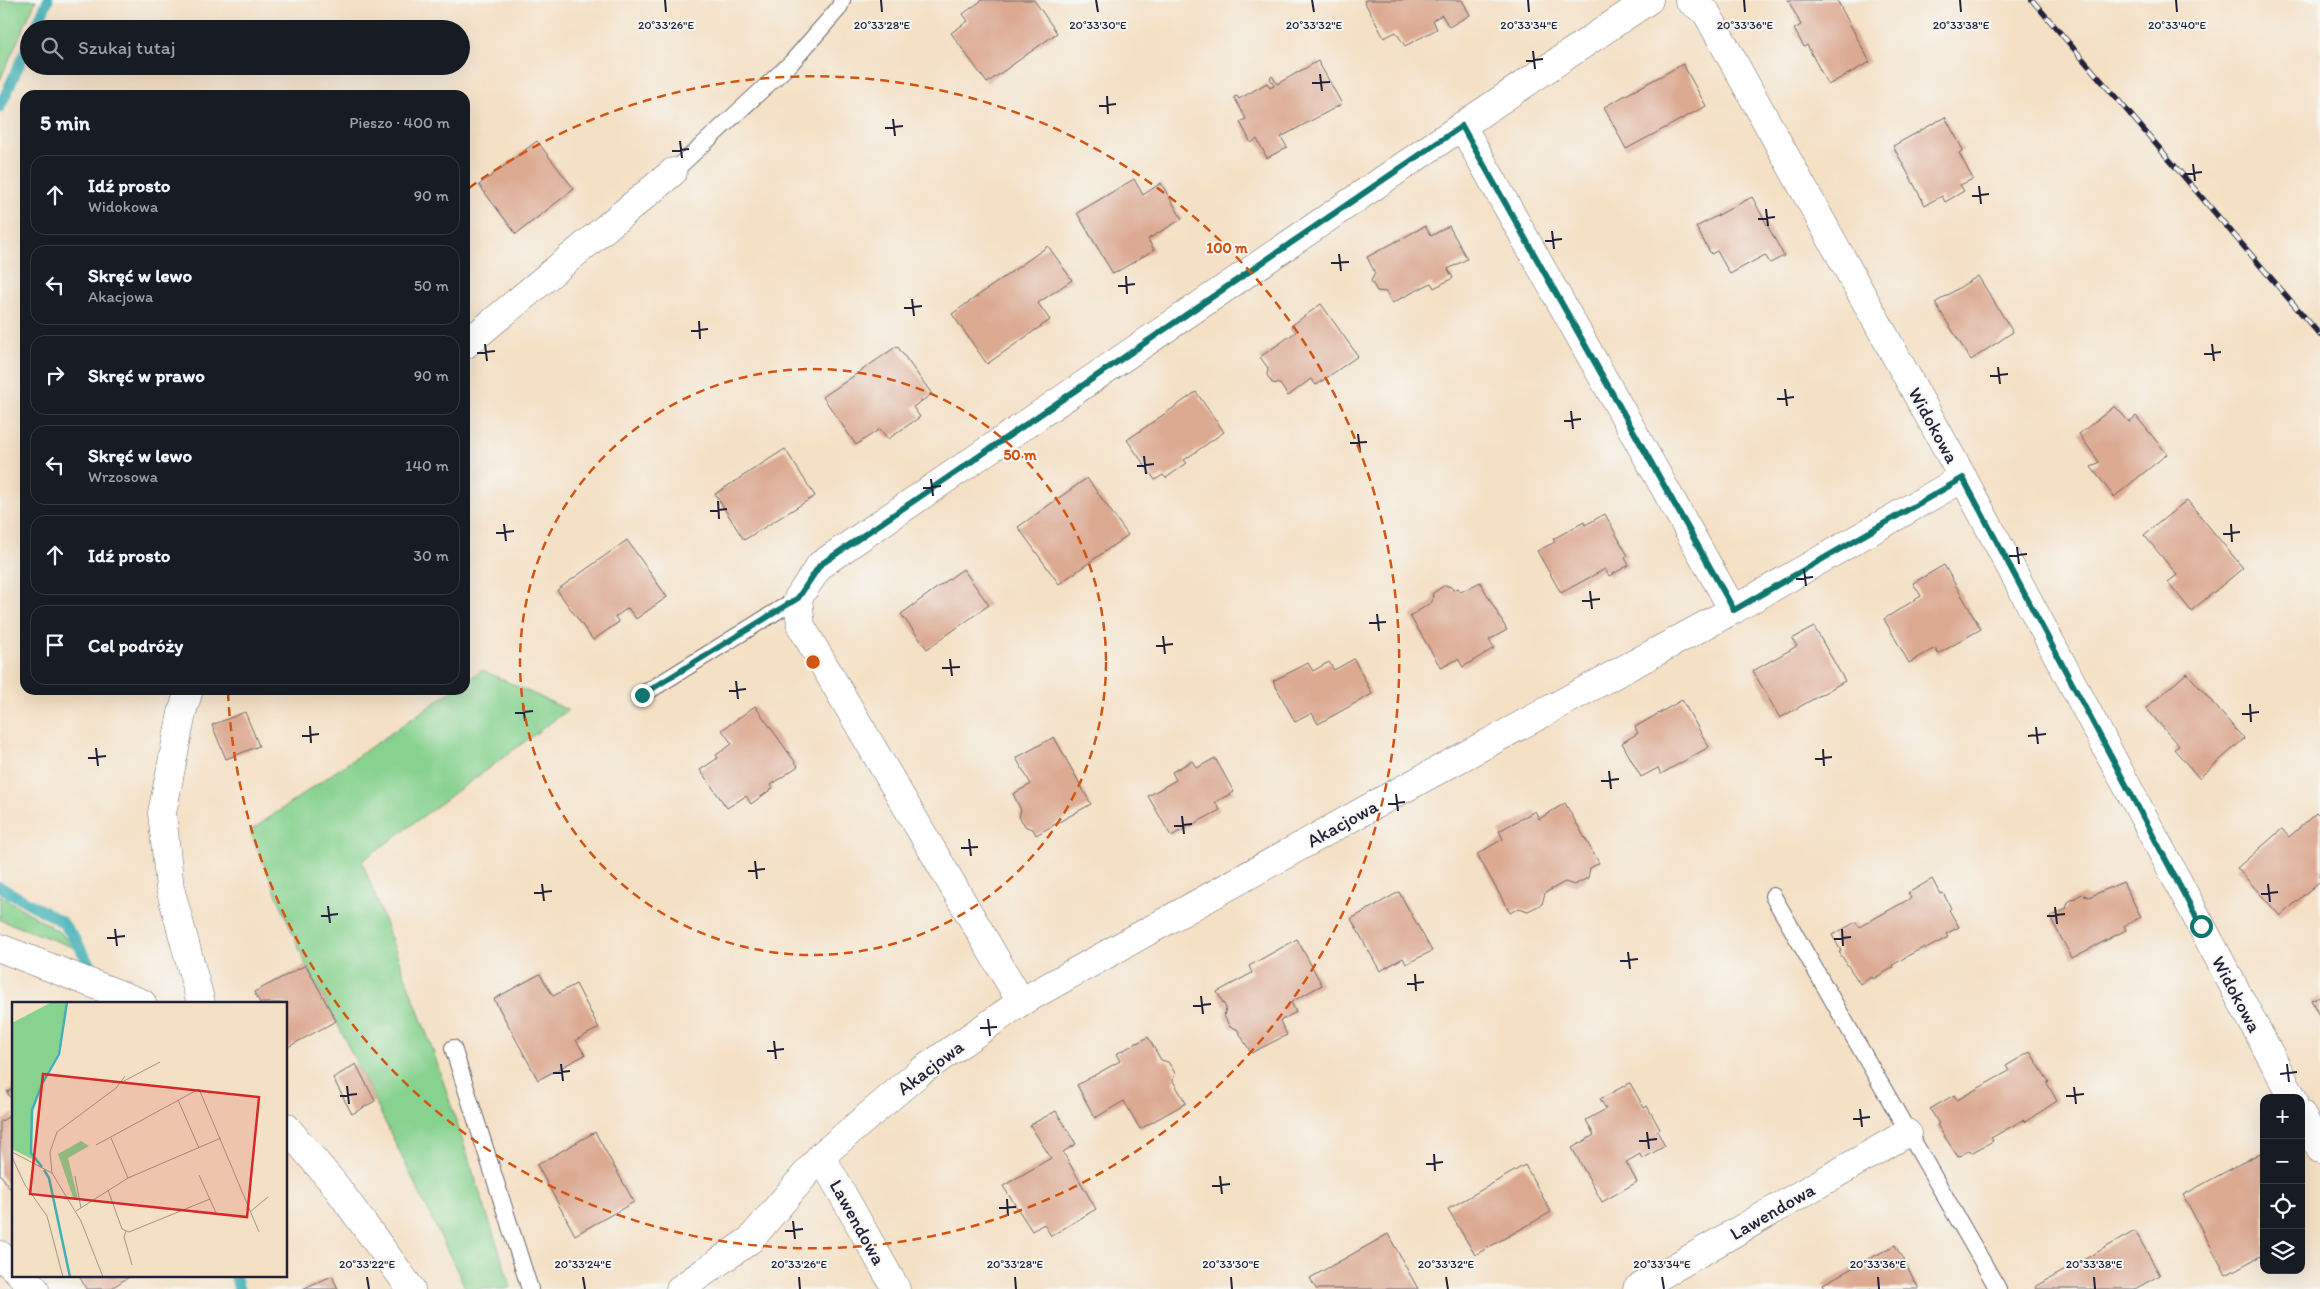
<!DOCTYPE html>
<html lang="pl">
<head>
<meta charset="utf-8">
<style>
	body { margin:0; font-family:Itim,sans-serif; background:#20242c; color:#f1f3f6 }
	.controls { position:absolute; right:15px; bottom:15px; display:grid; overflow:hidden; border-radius:10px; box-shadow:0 5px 20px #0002 }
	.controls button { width:45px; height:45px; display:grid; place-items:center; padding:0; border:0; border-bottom:1px solid #363941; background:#171b24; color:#f1f3f6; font:25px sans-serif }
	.stop { position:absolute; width:15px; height:15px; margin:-11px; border:4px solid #0f766e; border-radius:50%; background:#fff }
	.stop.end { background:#0f766e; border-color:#fff; box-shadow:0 1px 5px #0008 }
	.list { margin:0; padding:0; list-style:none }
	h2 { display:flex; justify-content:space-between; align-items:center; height:65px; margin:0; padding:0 20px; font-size:21px }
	h2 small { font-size:16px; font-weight:400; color:#9ea1a6 }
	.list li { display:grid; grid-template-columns:32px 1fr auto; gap:15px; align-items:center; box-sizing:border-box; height:80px; margin:0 10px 10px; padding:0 10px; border:1px solid #363941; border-radius:15px }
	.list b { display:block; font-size:19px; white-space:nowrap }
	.list p { margin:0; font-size:16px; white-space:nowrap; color:#9ea1a6 }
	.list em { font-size:16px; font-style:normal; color:#9ea1a6 }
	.icon { flex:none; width:28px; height:28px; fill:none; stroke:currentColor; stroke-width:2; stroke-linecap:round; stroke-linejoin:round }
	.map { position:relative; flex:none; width:2320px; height:1289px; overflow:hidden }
	.search { position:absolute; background:#171b24; box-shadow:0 5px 20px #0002; left:20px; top:20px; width:450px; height:55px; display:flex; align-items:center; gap:12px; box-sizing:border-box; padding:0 18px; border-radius:28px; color:#9ea1a6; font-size:19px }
	.panel { position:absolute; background:#171b24; box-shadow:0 5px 20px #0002; left:20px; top:90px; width:450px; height:605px; border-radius:15px }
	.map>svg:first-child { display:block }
</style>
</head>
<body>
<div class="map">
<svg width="2320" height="1289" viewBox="0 0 2320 1289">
	<rect width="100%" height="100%" fill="#f6f6f2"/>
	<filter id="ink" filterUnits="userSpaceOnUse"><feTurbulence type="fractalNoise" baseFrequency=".02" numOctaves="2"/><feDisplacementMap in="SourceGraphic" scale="10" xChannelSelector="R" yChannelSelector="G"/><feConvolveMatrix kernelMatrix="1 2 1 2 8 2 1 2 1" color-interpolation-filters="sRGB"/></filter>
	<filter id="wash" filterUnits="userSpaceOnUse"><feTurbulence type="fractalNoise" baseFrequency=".0096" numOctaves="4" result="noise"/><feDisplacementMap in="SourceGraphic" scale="20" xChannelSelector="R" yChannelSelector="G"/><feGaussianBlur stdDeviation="1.12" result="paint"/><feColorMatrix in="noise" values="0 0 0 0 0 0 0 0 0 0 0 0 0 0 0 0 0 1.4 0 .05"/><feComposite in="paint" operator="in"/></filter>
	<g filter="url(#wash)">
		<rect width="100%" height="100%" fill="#f4e0c5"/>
		<!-- green -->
		<g fill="#87d28f" stroke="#547a65">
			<path d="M0,0H36L0,80Z"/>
			<path d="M482,670L568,710L362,861L432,1048L511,1287L506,1289H466L336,1021L306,965L250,831L453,690H465V682Z"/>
			<path d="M0,895L61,933L75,948L0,920Z"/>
		</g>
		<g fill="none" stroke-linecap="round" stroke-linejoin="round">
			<!-- stream -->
			<g stroke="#3fb0b6" stroke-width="11">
				<path d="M35,29L48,0"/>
				<path d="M0,107L29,43"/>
				<path d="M0,887L62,922L75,939L99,981"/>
				<path d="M235,1275L239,1289"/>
			</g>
		</g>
		<g id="blocks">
			<!-- building -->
			<g fill="#dca991">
				<path d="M982,0H1034L1057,33L987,83L951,33L968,21L963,14Z"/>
				<path d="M1366,0H1462L1470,15L1449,27L1442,15L1433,20L1437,29L1405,46L1396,32L1384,38L1364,1Z"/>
				<path d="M1788,0H1837L1870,62L1828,85L1807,45L1804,47L1794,29L1801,25Z"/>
				<path d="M1318,61L1342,104L1281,137L1287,147L1267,158L1257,139L1251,143L1240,122L1246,119L1234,97L1237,96L1239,99L1267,83L1270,88L1274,86L1270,78L1272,76L1277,84Z"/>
				<path d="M1683,64L1706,106L1626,149L1604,107Z"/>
				<path d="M1945,117L1963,150L1959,153L1973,179L1960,185L1964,191L1945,202L1942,196L1925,205L1893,146Z"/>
				<path d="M537,141L574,189L516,234L479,185Z"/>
				<path d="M1134,179L1143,195L1161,183L1182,219L1148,239L1154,250L1113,274L1077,213Z"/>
				<path d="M1752,197L1784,256L1770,263L1765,255L1730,274L1717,251L1711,254L1696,227Z"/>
				<path d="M1425,226L1431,236L1449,226L1467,259L1448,269L1453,278L1434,288L1431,283L1392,303L1386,292L1377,291L1371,281L1375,273L1367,257Z"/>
				<path d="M1048,246L1072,280L1038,303L1050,320L987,364L952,314Z"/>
				<path d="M1978,276L2013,332L1971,360L1935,303Z"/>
				<path d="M1321,304L1358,356L1316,385L1311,379L1288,396L1280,384L1272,383L1267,375L1268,368L1260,357L1296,332L1291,326Z"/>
				<path d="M897,346L932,394L913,407L920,417L888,439L880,429L856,445L823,397Z"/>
				<path d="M1196,392L1224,432L1184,460L1187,463L1166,478L1163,475L1155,480L1127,440Z"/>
				<path d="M2115,406L2129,422L2136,416L2167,454L2114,497L2091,467L2099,462L2079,434Z"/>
				<path d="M785,449L815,496L744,540L715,494Z"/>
				<path d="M1087,478L1128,535L1059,584L1018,527Z"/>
				<path d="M2187,500L2243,568L2191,611L2168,582L2177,575L2144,535Z"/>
				<path d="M1605,514L1628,556L1625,558L1629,565L1609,576L1605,569L1561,593L1537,551L1555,542L1553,539L1584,522L1585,525Z"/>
				<path d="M627,540L667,597L636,619L628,608L615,617L619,622L593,640L557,590Z"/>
				<path d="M1944,565L1981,629L1938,654L1935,648L1909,663L1884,619L1921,596L1913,583Z"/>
				<path d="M963,569L989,605L927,649L901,614Z"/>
				<path d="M1480,582L1507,630L1489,640L1494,648L1463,667L1458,659L1441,668L1410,616L1432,602L1433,593L1445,585L1451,587L1453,590L1458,588L1461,592Z"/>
				<path d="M1814,627L1845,681L1780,718L1753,671L1797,646L1792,639Z"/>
				<path d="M1354,659L1372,694L1318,724L1312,713L1295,722L1273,681L1308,663L1313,671L1329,662L1334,670Z"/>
				<path d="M2187,673L2244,739L2199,778L2174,749L2179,746L2146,708Z"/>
				<path d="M1682,700L1709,747L1661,774L1658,768L1641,777L1622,743L1638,733L1635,727Z"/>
				<path d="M755,706L798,766L771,785L773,788L751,804L746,796L727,808L700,770L718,758L716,755L732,744L722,730Z"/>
				<path d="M245,712L259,746L226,759L212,725Z"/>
				<path d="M1054,737L1091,804L1036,835L1033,829L1026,827L1019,817L1021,810L1013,794L1031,784L1016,758Z"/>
				<path d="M1215,758L1234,792L1215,802L1220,810L1171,836L1148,796L1176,780L1172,772L1192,761L1197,768Z"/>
				<path d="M1565,803L1599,863L1590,868L1588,878L1574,885L1565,882L1554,888L1545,893L1542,904L1528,911L1519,908L1510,913L1477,854L1503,839L1499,831L1535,811L1539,819Z"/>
				<path d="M2316,813L2320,817V881L2280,916L2237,868L2282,829L2289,837Z"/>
				<path d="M1932,879L1940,894L1943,893L1951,908L1949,910L1959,927L1946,934L1948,937L1926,949L1925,947L1909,955L1893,965L1894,967L1873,979L1872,977L1860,984L1839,952L1841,951L1832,935L1856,922L1859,927L1911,898L1908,893Z"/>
				<path d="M2123,882L2141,917L2124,926L2126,930L2072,958L2050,917L2066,909L2068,902L2082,894L2089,897Z"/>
				<path d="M1399,892L1432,951L1406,964L1403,958L1380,971L1351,919Z"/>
				<path d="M1297,939L1322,985L1291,1002L1296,1012L1280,1021L1287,1035L1251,1053L1237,1029L1230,1027L1224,1016L1226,1008L1217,992L1252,973L1249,966Z"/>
				<path d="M306,965L336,1021L286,1048V1003H260L254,992Z"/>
				<path d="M540,974L553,996L576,984L599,1028L576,1040L585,1055L538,1080L494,999Z"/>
				<path d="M2320,996V1017L2311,1000Z"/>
				<path d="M1148,1037L1161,1060L1168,1062L1175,1073L1173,1081L1186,1103L1140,1129L1124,1101L1095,1118L1077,1085L1120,1061L1116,1054Z"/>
				<path d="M2030,1052L2049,1082L2047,1083L2057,1101L2025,1122L2023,1120L1991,1138L1993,1141L1971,1153L1970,1150L1958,1157L1937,1125L1939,1124L1930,1109L1954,1095L1957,1100L2009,1071L2006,1066Z"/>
				<path d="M356,1064L375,1101L352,1114L333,1078Z"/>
				<path d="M1630,1083L1644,1108L1647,1106L1660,1129L1657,1131L1665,1146L1642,1159L1640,1154L1626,1162L1637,1182L1602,1202L1572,1148L1594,1135L1586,1120L1606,1109L1600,1099Z"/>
				<path d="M14,1089V1103L7,1092Z"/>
				<path d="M1056,1111L1076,1144L1063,1152L1096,1209L1051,1236L1044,1224L1032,1231L1003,1186L1051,1158L1030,1125Z"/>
				<path d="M14,1113V1194L0,1174V1122Z"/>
				<path d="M595,1132L634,1202L575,1235L537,1165Z"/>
				<path d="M2260,1153L2264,1160V1254L2226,1275L2183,1195Z"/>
				<path d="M1525,1165L1551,1212L1475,1255L1448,1209Z"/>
				<path d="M2135,1231L2160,1275L2135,1289H2036L2035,1287Z"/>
				<path d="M1388,1234L1418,1289H1316L1310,1278Z"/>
				<path d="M1895,1245L1919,1289H1826L1823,1284Z"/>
				<path d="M79,1275H132L110,1289H86Z"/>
				<path d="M332,1276L338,1289H302L309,1286Z"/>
			</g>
		</g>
	</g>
	<g filter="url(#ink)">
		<use href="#blocks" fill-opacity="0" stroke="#6c646b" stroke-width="1"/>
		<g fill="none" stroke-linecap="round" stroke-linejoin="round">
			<!-- service casing -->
			<g stroke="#6c646b" stroke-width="18">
				<g id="service">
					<path d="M673,172L791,63L839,8L842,0"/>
					<path d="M642,695L798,598"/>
					<path d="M1773,896L1998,1289"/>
					<path d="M453,1048L530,1289"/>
				</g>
			</g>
			<!-- minor casing -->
			<g stroke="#6c646b" stroke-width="29">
				<g id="minor">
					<path d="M1689,0L1706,12L1963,478L2293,1098"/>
					<path d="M1462,126L1733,610"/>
					<path d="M465,345L673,172"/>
					<path d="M189,690L182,713L162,813L170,888L201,1003"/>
					<path d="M1021,1002L801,626L798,598L820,565L1462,126L1649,0"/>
					<path d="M2301,1114L2320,1149"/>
					<path d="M821,1156L896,1289"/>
					<path d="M0,1255L14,1268"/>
					<path d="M21,1275L35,1289"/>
					<path d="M680,1289L750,1240L821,1156L920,1072L1021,1002L1385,799L1733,610L1963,478"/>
					<path d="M1637,1289L1907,1133"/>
				</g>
			</g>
			<!-- tertiary casing -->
			<g stroke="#6c646b" stroke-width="29">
				<g id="tertiary">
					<path d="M0,948L142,1003"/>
					<path d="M286,1127L335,1185L411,1289"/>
				</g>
			</g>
			<!-- service -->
			<use href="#service" stroke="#fff" stroke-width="16"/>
			<!-- minor -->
			<use href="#minor" stroke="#fff" stroke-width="28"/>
			<!-- tertiary -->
			<use href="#tertiary" stroke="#fff" stroke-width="28"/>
			<!-- rail casing -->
			<g stroke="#22223b" stroke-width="5.5">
				<path id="rail" d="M2032,0L2320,335"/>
			</g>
			<!-- rail -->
			<use href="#rail" stroke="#f6f6f2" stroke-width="4" stroke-dasharray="11" stroke-linecap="butt"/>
		</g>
	</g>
	<g fill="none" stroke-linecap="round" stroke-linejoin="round" filter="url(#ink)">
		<!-- route -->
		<path stroke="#0f766e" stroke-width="6" d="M642,695L798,598L820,565L1462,126L1734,610L1963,478L2201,926"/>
	</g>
	<!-- ticks -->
	<path fill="none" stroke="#22223b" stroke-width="2" d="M665,0L666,12M881,0L882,12M1096,0L1098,12M1312,0L1314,12M1528,0L1529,12M1744,0L1745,12M1960,0L1961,12M2176,0L2177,12M1533,51L1535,69M1526,61L1543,59M1320,74L1322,91M1312,83L1330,82M1107,96L1108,114M1099,106L1116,104M893,119L895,136M885,128L903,126M680,141L682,158M672,151L689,149M2193,164L2195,181M2185,174L2202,172M1979,186L1981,204M1972,196L1989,194M1766,209L1768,226M1758,219L1775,217M1552,231L1554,249M1545,241L1562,239M1339,254L1341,271M1331,263L1349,262M1126,276L1127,294M1118,286L1135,284M912,299L914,316M904,308L922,306M699,321L700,339M691,331L708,329M485,344L487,361M2212,344L2214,361M477,353L495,351M2204,354L2221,352M1998,367L2000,384M1990,376L2008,374M1785,389L1787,406M1777,399L1794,397M1571,411L1573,429M1564,421L1581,419M1358,434L1360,451M1350,443L1367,442M1144,456L1146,474M1137,466L1154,464M931,479L933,496M923,488L941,486M718,501L719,519M710,511L727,509M504,524L506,541M2231,524L2232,542M496,533L514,531M2223,534L2240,532M2017,547L2019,564M2009,556L2027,554M1804,569L1806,586M1796,579L1813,577M1590,591L1592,609M1582,601L1600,599M1377,614L1379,631M1369,623L1386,622M1163,636L1165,654M1156,646L1173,644M950,659L952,676M942,668L960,667M736,681L738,699M729,691L746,689M523,704L525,721M2250,704L2251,722M515,713L533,711M2242,714L2259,712M310,726L311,743M2036,727L2038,744M302,736L319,734M2028,736L2046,734M96,748L98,766M1823,749L1824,766M88,758L106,756M1815,759L1832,757M1609,771L1611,789M1601,781L1619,779M1396,794L1398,811M1388,804L1405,802M1182,816L1184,834M1174,826L1192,824M969,839L971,856M961,848L978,847M755,861L757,879M748,871L765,869M542,884L544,901M2268,884L2270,902M534,893L552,891M2261,894L2278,892M328,906L330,923M2055,907L2057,924M321,916L338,914M2047,916L2065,914M115,929L117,946M1842,929L1843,946M107,938L125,936M1834,939L1851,937M1628,952L1630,969M1620,961L1638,959M1415,974L1416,991M1407,984L1424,982M1201,996L1203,1014M1193,1006L1211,1004M988,1019L990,1036M980,1028L997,1027M774,1041L776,1059M767,1051L784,1049M561,1064L563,1081M2287,1064L2289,1082M553,1073L570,1071M2280,1074L2297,1072M347,1086L349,1104M2074,1087L2076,1104M340,1096L357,1094M2066,1096L2084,1094M1860,1109L1862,1127M1853,1119L1870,1117M1647,1132L1649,1149M1639,1141L1657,1139M1434,1154L1435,1171M1426,1164L1443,1162M1220,1176L1222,1194M1212,1186L1230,1184M1007,1199L1008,1216M999,1208L1016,1207M793,1221L795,1239M785,1231L803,1229M367,1277L369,1289M583,1277L585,1289M799,1277L800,1289M1015,1277L1016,1289M1231,1277L1232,1289M1446,1277L1448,1289M1662,1277L1664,1289M1878,1277L1879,1289M2094,1277L2095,1289"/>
	<!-- distance rings -->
	<g fill="none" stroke="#d45411" stroke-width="2.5" stroke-dasharray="9 6">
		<circle cx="813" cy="662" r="293"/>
		<path d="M469 188A586 586 0 1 1 228 693"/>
	</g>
	<g text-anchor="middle" stroke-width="4" stroke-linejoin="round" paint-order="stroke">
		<!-- street labels -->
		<g font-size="19" fill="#22223b" stroke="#f6f6f2">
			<text transform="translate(1934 425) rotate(61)" y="7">Widokowa</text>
			<text transform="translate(1342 823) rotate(-29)" y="7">Akacjowa</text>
			<text transform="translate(2237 994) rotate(62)" y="7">Widokowa</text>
			<text transform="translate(930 1067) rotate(-37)" y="7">Akacjowa</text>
			<text transform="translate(1772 1211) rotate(-30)" y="7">Lawendowa</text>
			<text transform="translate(858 1222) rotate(61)" y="7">Lawendowa</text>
		</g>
	</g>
	<!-- overview -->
	<g transform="translate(12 1002)">
		<rect width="275" height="275" fill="#f4e0c5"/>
		<path d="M40,0H54L46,51L29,81L19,108V152L28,161L0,147V21ZM69,139L77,144L56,156L66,197L62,198L46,152Z" fill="#87d28f"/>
		<path fill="none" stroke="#3fb0b6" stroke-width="2.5" d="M30,165L19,151L20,108L30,82L47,52L55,0M32,168L37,176L58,275"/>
		<path fill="none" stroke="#a0948e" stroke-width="1" d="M110,80L148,60M166,98L187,146M99,136L116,176M84,143L187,87L247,230M0,150L40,171L69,219L91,275M0,155L13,183L35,214L51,275M40,171L38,150L45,130L104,86L113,74M187,173L205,213M63,174L69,206M96,188L110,227L117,230L198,197M64,209L116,176L209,136M239,209L256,195M114,229L112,235L120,263"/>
		<path fill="#d62828" fill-opacity="0.15" stroke="#d62828" stroke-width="2.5" d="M31,72L247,95L235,215L18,192Z"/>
		<rect width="275" height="275" fill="none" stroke="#22223b" stroke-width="2.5"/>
	</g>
	<g font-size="12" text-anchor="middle" fill="#22223b" stroke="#f6f6f2" stroke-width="4" stroke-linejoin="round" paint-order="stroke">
		<text x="666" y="29">20°33'26"E</text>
		<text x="882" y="29">20°33'28"E</text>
		<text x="1098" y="29">20°33'30"E</text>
		<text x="1314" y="29">20°33'32"E</text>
		<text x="1529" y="29">20°33'34"E</text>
		<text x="1745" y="29">20°33'36"E</text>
		<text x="1961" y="29">20°33'38"E</text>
		<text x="2177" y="29">20°33'40"E</text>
		<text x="367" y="1268">20°33'22"E</text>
		<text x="583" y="1268">20°33'24"E</text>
		<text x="799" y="1268">20°33'26"E</text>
		<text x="1015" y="1268">20°33'28"E</text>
		<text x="1231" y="1268">20°33'30"E</text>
		<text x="1446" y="1268">20°33'32"E</text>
		<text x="1662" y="1268">20°33'34"E</text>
		<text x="1878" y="1268">20°33'36"E</text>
		<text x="2094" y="1268">20°33'38"E</text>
	</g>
	<circle cx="813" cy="662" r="8" fill="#d45411" stroke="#f6f6f2" stroke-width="2.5"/>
	<g font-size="15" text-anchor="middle" font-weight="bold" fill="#d45411" stroke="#f6f6f2" stroke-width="4" stroke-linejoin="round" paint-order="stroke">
		<text x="1227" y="253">100 m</text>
		<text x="1020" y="460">50 m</text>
	</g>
</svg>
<div class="controls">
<button>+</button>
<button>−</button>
<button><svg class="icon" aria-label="locate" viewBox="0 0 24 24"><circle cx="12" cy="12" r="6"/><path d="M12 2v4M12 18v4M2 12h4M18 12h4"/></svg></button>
<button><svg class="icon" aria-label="layers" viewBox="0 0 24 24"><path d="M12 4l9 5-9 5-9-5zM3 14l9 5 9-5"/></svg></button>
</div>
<div class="stop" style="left:2201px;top:926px"></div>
<div class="stop end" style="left:642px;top:695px"></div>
<div class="search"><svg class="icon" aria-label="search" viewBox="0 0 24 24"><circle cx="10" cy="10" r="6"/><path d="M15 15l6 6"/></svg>Szukaj tutaj</div>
<section class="panel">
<h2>5 min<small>Pieszo · 400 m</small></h2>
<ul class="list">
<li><svg class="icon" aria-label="ahead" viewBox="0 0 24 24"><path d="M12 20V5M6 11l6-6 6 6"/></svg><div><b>Idź prosto</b><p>Widokowa</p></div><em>90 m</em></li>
<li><svg class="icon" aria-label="left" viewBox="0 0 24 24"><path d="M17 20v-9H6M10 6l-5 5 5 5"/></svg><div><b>Skręć w lewo</b><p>Akacjowa</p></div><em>50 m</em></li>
<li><svg class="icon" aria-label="right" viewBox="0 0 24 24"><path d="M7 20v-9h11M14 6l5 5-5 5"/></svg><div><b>Skręć w prawo</b></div><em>90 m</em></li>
<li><svg class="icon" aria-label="left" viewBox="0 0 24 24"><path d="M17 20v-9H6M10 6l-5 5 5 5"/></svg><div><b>Skręć w lewo</b><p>Wrzosowa</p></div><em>140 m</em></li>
<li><svg class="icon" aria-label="ahead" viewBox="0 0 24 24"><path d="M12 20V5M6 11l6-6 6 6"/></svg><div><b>Idź prosto</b></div><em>30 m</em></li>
<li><svg class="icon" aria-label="arrive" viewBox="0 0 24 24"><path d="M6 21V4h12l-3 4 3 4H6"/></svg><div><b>Cel podróży</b></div></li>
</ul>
</section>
</div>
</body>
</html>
